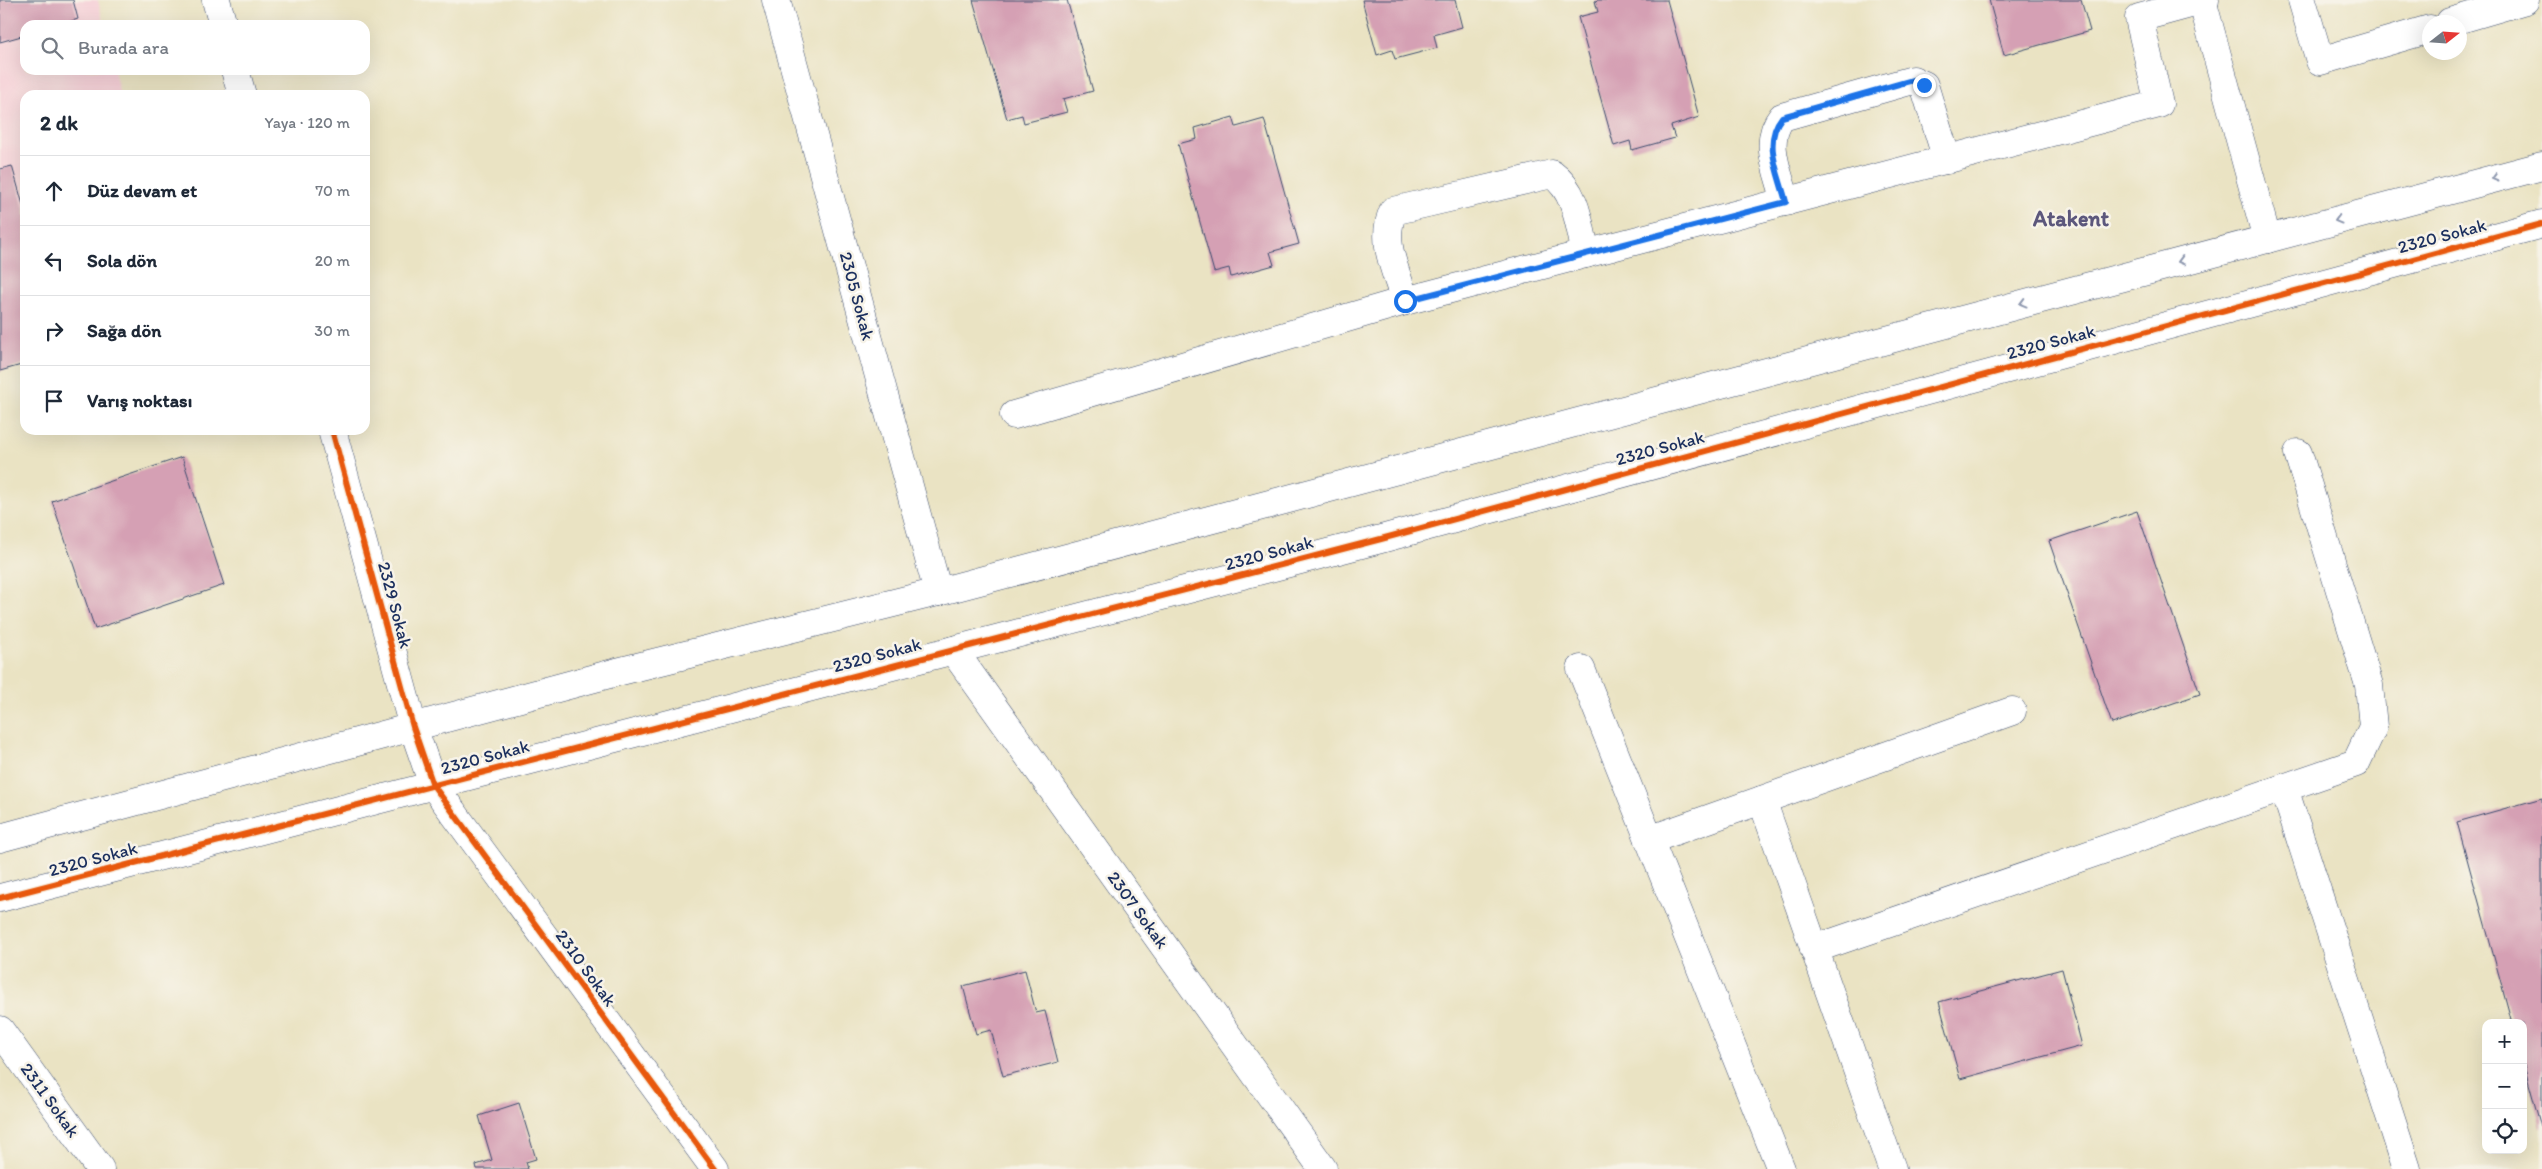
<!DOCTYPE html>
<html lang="tr">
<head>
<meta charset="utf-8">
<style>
	body { margin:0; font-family:Itim,sans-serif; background:#f6f6f7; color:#1f2937 }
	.controls { position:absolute; right:15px; bottom:15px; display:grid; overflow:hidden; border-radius:10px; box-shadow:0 5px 20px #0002 }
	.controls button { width:45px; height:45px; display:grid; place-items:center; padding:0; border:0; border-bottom:1px solid #e0e1e3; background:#fff; color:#1f2937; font:25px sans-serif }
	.compass { position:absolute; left:2422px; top:15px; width:45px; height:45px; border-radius:50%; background:#fff; box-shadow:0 5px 20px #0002; rotate:73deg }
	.stop { position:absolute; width:15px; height:15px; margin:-11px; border:4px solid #1a73e8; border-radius:50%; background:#fff }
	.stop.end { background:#1a73e8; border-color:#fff; box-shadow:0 1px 5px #0008 }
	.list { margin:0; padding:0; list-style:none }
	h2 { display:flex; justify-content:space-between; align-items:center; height:65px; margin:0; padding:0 20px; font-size:21px }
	h2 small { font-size:16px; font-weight:400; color:#747a83 }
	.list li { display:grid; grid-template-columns:32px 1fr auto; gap:15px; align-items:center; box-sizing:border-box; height:70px; padding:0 20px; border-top:1px solid #e0e1e3 }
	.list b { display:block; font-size:19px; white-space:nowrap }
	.list em { font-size:16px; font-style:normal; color:#747a83 }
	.icon { flex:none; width:28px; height:28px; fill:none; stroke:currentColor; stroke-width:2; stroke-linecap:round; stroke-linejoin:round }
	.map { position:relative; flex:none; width:2542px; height:1169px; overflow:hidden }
	.search { position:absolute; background:#fff; box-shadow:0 5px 20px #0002; left:20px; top:20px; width:350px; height:55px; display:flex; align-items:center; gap:12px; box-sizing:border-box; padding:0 18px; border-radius:15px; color:#747a83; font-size:19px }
	.panel { position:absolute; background:#fff; box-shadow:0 5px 20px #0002; left:20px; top:90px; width:350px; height:345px; border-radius:15px }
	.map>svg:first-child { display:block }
</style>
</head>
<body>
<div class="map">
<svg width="2542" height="1169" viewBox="0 0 2542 1169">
	<rect width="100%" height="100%" fill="#f7f3e8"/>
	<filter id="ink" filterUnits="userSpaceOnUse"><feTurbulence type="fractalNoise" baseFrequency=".02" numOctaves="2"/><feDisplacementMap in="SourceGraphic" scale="10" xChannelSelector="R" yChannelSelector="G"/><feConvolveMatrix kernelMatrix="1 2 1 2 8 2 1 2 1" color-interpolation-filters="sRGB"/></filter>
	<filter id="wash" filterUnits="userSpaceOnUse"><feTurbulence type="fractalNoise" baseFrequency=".0096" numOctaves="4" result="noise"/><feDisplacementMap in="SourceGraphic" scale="20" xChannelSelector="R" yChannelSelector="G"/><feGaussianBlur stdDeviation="1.12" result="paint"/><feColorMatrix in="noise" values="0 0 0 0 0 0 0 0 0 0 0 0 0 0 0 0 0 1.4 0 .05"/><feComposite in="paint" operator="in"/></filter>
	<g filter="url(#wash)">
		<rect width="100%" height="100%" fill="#eae3c3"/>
		<!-- built -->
		<path fill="#f6cfd7" d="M0,0H98L104,25H25V70H114L120,95H25V317L0,324Z"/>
		<g id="blocks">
			<!-- building -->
			<g fill="#d5a0b4">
				<path d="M0,0H73L78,19L59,25H25V35L0,42Z"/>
				<path d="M973,0H1067L1093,91L1063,99L1067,112L1024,123L1022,115L1007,119Z"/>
				<path d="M1362,0H1455L1462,27L1434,35L1437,48L1395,59L1392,50L1377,55Z"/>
				<path d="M1598,0H1667L1699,117L1671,126L1675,138L1632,150L1630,141L1614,146L1578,17L1598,12L1595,1Z"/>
				<path d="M1989,0H2081L2090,31L2004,55Z"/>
				<path d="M1233,117L1236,127L1264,119L1299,244L1270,252L1274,265L1231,277L1229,268L1214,272L1178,144L1197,139L1195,128Z"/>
				<path d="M12,166L25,212V364L0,371V169Z"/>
				<path d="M182,457L224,585L95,629L52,501Z"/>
				<path d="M2137,511L2200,694L2112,724L2049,541Z"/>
				<path d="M2542,798V1127H2541L2523,1062V1023H2512L2457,822Z"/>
				<path d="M2062,969L2082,1046L1960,1079L1939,1002Z"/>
				<path d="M1025,970L1036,1013L1045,1011L1058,1062L1003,1076L991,1030L976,1034L963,986Z"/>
				<path d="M519,1103L536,1159L526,1162L528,1169H477L476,1165L492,1160L479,1116Z"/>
			</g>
		</g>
	</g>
	<g filter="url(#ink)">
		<use href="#blocks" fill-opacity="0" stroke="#3a4a6d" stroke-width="1"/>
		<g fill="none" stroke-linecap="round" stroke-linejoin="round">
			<!-- minor casing -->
			<g stroke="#3a4a6d" stroke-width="29">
				<g id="minor">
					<path d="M216,0L223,25"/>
					<path d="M776,0L938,592"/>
					<path d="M2202,0L2267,239"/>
					<path d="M2302,0L2320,61L2430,29"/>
					<path d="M2450,22L2525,0"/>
					<path d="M235,70L242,95"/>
					<path d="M1786,202C1779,173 1762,142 1782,117L1913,80L1924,85L1947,160"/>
					<path d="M1405,301C1396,270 1380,242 1393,211L1552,174C1577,192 1579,225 1586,254"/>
					<path d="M1014,415L1405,301L2159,104L2139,18L2205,0"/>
					<path d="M332,430L413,727L433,785L715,1169"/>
					<path d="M953,650L1323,1169"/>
					<path d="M1581,669L1781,1169"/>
					<path d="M2284,788L2407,1169"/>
					<path d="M1762,800L1892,1169"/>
					<path d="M0,838L617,672L938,592L2542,166"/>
					<path d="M1649,840L2012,711"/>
					<path d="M0,898L1381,539L2542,224"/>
					<path d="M1814,949L2356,763L2373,727L2369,685L2298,453"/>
					<path d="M0,1030L100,1169"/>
				</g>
			</g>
			<!-- minor -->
			<use href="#minor" stroke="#fff" stroke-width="28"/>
			<!-- cycleway casing -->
			<g stroke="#f7f3e8" stroke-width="9">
				<g id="cycleway">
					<path d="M332,430L413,727L433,785L715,1169"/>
					<path d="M0,898L1381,539L2542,224"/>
				</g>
			</g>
			<!-- cycleway -->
			<use href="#cycleway" stroke="#e8590c" stroke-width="6"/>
		</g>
		<!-- one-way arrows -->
		<defs><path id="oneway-chevron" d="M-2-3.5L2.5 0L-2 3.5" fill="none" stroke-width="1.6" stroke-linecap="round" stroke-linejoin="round" transform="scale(1.25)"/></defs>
		<g stroke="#8d97ae">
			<use href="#oneway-chevron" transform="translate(2495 178) rotate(165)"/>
			<use href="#oneway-chevron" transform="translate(2338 220) rotate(165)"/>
			<use href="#oneway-chevron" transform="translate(2181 261) rotate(165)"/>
			<use href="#oneway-chevron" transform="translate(2023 303) rotate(165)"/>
		</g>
	</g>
	<g fill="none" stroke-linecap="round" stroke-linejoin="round" filter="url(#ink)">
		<!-- route -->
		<path stroke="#1a73e8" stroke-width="6" d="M1405,301L1786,202C1779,174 1762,142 1782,117L1913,80L1924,85"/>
	</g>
	<g text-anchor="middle" stroke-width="5" stroke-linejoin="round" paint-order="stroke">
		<!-- street labels -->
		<g font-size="18" fill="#1b2f5e" stroke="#f7f3e8">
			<text transform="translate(2442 236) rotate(-15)" y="6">2320 Sokak</text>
			<text transform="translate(857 296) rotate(75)" y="6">2305 Sokak</text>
			<text transform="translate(2051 342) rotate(-15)" y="6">2320 Sokak</text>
			<text transform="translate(1660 448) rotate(-15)" y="6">2320 Sokak</text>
			<text transform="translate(1269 553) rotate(-15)" y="6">2320 Sokak</text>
			<text transform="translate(395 605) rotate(75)" y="6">2329 Sokak</text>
			<text transform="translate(877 655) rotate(-15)" y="6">2320 Sokak</text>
			<text transform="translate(485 757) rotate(-15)" y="6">2320 Sokak</text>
			<text transform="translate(93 859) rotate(-15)" y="6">2320 Sokak</text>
			<text transform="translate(1138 910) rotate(54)" y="6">2307 Sokak</text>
			<text transform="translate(586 968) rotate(54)" y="6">2310 Sokak</text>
			<text transform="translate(50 1100) rotate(54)" y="6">2311 Sokak</text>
		</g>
		<!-- district labels -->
		<g font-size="22" font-weight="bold" fill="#5c577c" stroke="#f7f3e8">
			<text x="2071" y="226">Atakent</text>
		</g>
	</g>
</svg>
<div class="controls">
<button>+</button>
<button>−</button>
<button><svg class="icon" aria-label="locate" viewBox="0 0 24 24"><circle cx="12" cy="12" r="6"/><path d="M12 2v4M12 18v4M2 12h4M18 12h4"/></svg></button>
</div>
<svg class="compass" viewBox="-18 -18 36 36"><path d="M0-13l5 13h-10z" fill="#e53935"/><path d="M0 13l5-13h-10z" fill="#747a83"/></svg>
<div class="stop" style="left:1405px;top:301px"></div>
<div class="stop end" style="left:1924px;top:85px"></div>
<div class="search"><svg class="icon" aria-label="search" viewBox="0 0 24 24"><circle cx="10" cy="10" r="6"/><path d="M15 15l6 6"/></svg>Burada ara</div>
<section class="panel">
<h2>2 dk<small>Yaya · 120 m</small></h2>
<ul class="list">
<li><svg class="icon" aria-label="ahead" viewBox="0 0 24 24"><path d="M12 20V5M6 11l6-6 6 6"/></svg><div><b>Düz devam et</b></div><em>70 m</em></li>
<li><svg class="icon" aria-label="left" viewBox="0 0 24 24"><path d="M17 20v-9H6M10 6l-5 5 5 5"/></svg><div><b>Sola dön</b></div><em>20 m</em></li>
<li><svg class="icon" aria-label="right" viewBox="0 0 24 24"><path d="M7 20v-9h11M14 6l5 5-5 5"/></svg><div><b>Sağa dön</b></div><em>30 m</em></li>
<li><svg class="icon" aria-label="arrive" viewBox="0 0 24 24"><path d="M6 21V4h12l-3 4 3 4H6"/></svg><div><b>Varış noktası</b></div></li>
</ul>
</section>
</div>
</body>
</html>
